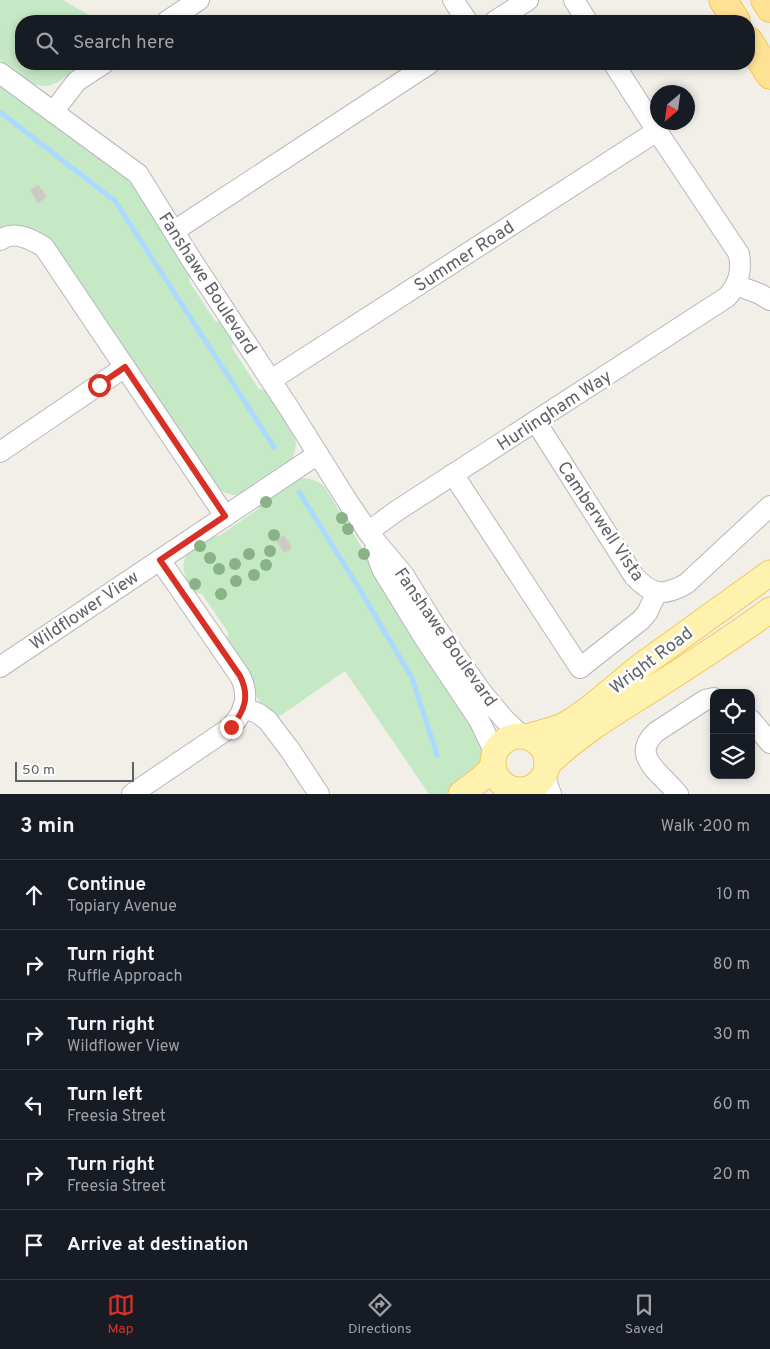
<!DOCTYPE html>
<html lang="en">
<head>
<meta charset="utf-8">
<style>
	body { margin:0; font-family:Overpass,sans-serif; background:#242831; color:#f1f3f6 }
	.controls { position:absolute; right:15px; bottom:15px; display:grid; overflow:hidden; border-radius:10px; box-shadow:0 2px 8px #0003 }
	.controls button { width:45px; height:45px; display:grid; place-items:center; padding:0; border:0; border-bottom:1px solid #363941; background:#171b24; color:#f1f3f6; font:25px sans-serif }
	.compass { position:absolute; left:650px; top:85px; width:45px; height:45px; border-radius:50%; background:#171b24; box-shadow:0 2px 8px #0003; rotate:209deg }
	.scale { position:absolute; left:15px; bottom:12px; width:119px; box-sizing:border-box; padding-left:5px; border:2px solid #5f6368; border-top:0; font-size:14px; line-height:18px; white-space:nowrap; color:#5f6368; -webkit-text-stroke:4px #fff; paint-order:stroke }
	.stop { position:absolute; width:15px; height:15px; margin:-11px; border:4px solid #d93025; border-radius:50%; background:#fff }
	.stop.end { background:#d93025; border-color:#fff; box-shadow:0 1px 5px #0008 }
	.list { margin:0; padding:0; list-style:none }
	h2 { display:flex; justify-content:space-between; align-items:center; height:65px; margin:0; padding:0 20px; font-size:21px }
	h2 small { font-size:16px; font-weight:400; color:#9ea1a6 }
	.list li { display:grid; grid-template-columns:32px 1fr auto; gap:15px; align-items:center; box-sizing:border-box; height:70px; padding:0 20px; border-top:1px solid #363941 }
	.list b { display:block; font-size:19px; white-space:nowrap }
	.list p { margin:0; font-size:16px; white-space:nowrap; color:#9ea1a6 }
	.list em { font-size:16px; font-style:normal; color:#9ea1a6 }
	.icon { flex:none; width:28px; height:28px; fill:none; stroke:currentColor; stroke-width:2; stroke-linecap:round; stroke-linejoin:round }
	.map { position:relative; flex:none; width:770px; height:794px; overflow:hidden }
	.search { position:absolute; background:#171b24; box-shadow:0 2px 8px #0003; left:15px; right:15px; top:15px; height:55px; display:flex; align-items:center; gap:12px; box-sizing:border-box; padding:0 18px; border-radius:20px; color:#9ea1a6; font-size:19px }
	.sheet { height:485px; background:#171b24 }
	nav { display:flex; justify-content:space-around; align-items:center; box-sizing:border-box; height:70px; border-top:1px solid #363941; background:#171b24; font-size:14px; color:#9ea1a6 }
	nav a { display:grid; justify-items:center; gap:2px }
	nav .on { color:#d93025 }
	.map>svg:first-child { display:block }
</style>
</head>
<body>
<div class="map">
<svg width="770" height="794" viewBox="0 0 770 794">
	<rect width="100%" height="100%" fill="#f1efe8"/>
	<!-- green -->
	<g fill="#c5e8c5">
		<path d="M0,0H63L99,21H21V64H86C76,70 66,78 56,83C35,94 15,72 0,60Z"/>
		<path d="M0,85L123,175L133,186L191,274L189,281L215,321L223,323L234,341L232,348L259,389L266,390C274,402 296,431 296,444C295,451 294,457 289,462C283,470 247,494 237,495C231,495 224,493 219,489L52,245L0,231Z"/>
		<path d="M300,478C310,478 316,480 324,486L383,582L478,730L487,759L452,794H429L345,671L277,718L260,702L227,642L228,632L202,594L194,592C184,579 178,563 191,549C196,543 205,539 211,535L219,536L258,509L261,501L289,483Z"/>
	</g>
	<g fill="none" stroke-linecap="round" stroke-linejoin="round">
		<!-- stream -->
		<g stroke="#aadaff" stroke-width="5">
			<path d="M0,112L115,201L274,447"/>
			<path d="M299,492L357,585L412,678L437,755"/>
		</g>
	</g>
	<!-- building -->
	<g fill="#cccac5" stroke="#d6d1c6">
		<path d="M38,185L47,197L38,203L30,190Z"/>
		<path d="M284,535L292,548L284,553L276,540Z"/>
	</g>
	<g fill="none" stroke-linecap="round" stroke-linejoin="round">
		<!-- minor casing -->
		<g stroke="#b5b8bc" stroke-width="22">
			<g id="minor">
				<path d="M453,0L467,21"/>
				<path d="M574,0L587,21"/>
				<path d="M167,21L199,0"/>
				<path d="M495,21L528,0"/>
				<path d="M0,73L138,174L191,259L289,408L348,502L371,536L403,574L435,626L483,694L504,719L523,737"/>
				<path d="M53,112L77,81L103,64"/>
				<path d="M174,231L429,64"/>
				<path d="M0,240C14,230 31,239 44,247L225,516"/>
				<path d="M736,285L760,294L770,300"/>
				<path d="M271,380L657,131"/>
				<path d="M536,422L634,576C652,596 664,596 686,584L770,506"/>
				<path d="M0,452L125,367"/>
				<path d="M453,474L580,668L641,620L647,613L657,592"/>
				<path d="M368,532L395,512L727,297C739,284 742,271 739,254L657,131L614,64"/>
				<path d="M375,549L382,569L425,639L479,720L495,753"/>
				<path d="M0,667L318,454"/>
				<path d="M243,707L259,714L268,721L290,750L319,794"/>
				<path d="M751,720L770,743"/>
				<path d="M544,775L551,794"/>
				<path d="M515,789L520,794"/>
				<path d="M132,794L231,727C245,711 250,696 240,676L160,560"/>
				<path d="M678,794C672,787 665,780 658,773C644,758 640,747 656,732L705,700L714,698"/>
			</g>
		</g>
		<!-- major casing -->
		<g stroke="#f2c960" stroke-width="27">
			<g id="major">
				<circle cx="520" cy="763" r="27"/>
				<path d="M527,737L561,727L573,720L590,708L641,666L770,573"/>
				<path d="M547,765C576,736 611,715 646,693C688,666 730,640 770,610"/>
				<path d="M461,794L481,779L493,767"/>
			</g>
		</g>
		<!-- highway casing -->
		<g stroke="#f9ab00" stroke-width="29">
			<g id="highway">
				<path d="M723,0L736,21"/>
				<path d="M765,0L770,8"/>
				<path d="M749,41L770,75"/>
			</g>
		</g>
		<!-- minor -->
		<use href="#minor" stroke="#fff" stroke-width="20"/>
		<!-- major -->
		<use href="#major" stroke="#fff2af" stroke-width="25"/>
		<!-- highway -->
		<use href="#highway" stroke="#fde293" stroke-width="28"/>
	</g>
	<!-- trees -->
	<g fill="#89b387">
		<circle cx="266" cy="502" r="6"/>
		<circle cx="342" cy="518" r="6"/>
		<circle cx="348" cy="529" r="6"/>
		<circle cx="274" cy="535" r="6"/>
		<circle cx="200" cy="546" r="6"/>
		<circle cx="270" cy="551" r="6"/>
		<circle cx="249" cy="554" r="6"/>
		<circle cx="364" cy="554" r="6"/>
		<circle cx="210" cy="558" r="6"/>
		<circle cx="235" cy="564" r="6"/>
		<circle cx="266" cy="565" r="6"/>
		<circle cx="219" cy="569" r="6"/>
		<circle cx="254" cy="575" r="6"/>
		<circle cx="236" cy="581" r="6"/>
		<circle cx="195" cy="584" r="6"/>
		<circle cx="221" cy="594" r="6"/>
	</g>
	<g fill="none" stroke-linecap="round" stroke-linejoin="round">
		<!-- route -->
		<path stroke="#d93025" stroke-width="6" d="M99,385L125,367L225,516L160,560L240,676C250,696 245,711 231,727"/>
	</g>
	<g text-anchor="middle" stroke-width="5" stroke-linejoin="round" paint-order="stroke">
		<!-- street labels -->
		<g font-size="18" fill="#5f6368" stroke="#fff">
			<text transform="translate(464 256) rotate(-33)" y="6">Summer Road</text>
			<text transform="translate(208 283) rotate(57)" y="6">Fanshawe Boulevard</text>
			<text transform="translate(554 410) rotate(-33)" y="6">Hurlingham Way</text>
			<text transform="translate(601 521) rotate(56)" y="6">Camberwell Vista</text>
			<text transform="translate(84 610) rotate(-34)" y="6">Wildflower View</text>
			<text transform="translate(446 637) rotate(55)" y="6">Fanshawe Boulevard</text>
			<text transform="translate(651 660) rotate(-37)" y="6">Wright Road</text>
		</g>
	</g>
</svg>
<div class="controls">
<button><svg class="icon" aria-label="locate" viewBox="0 0 24 24"><circle cx="12" cy="12" r="6"/><path d="M12 2v4M12 18v4M2 12h4M18 12h4"/></svg></button>
<button><svg class="icon" aria-label="layers" viewBox="0 0 24 24"><path d="M12 4l9 5-9 5-9-5zM3 14l9 5 9-5"/></svg></button>
</div>
<svg class="compass" viewBox="-18 -18 36 36"><path d="M0-13l5 13h-10z" fill="#e53935"/><path d="M0 13l5-13h-10z" fill="#9ea1a6"/></svg>
<div class="scale">50 m</div>
<div class="stop" style="left:99px;top:385px"></div>
<div class="stop end" style="left:231px;top:727px"></div>
<div class="search"><svg class="icon" aria-label="search" viewBox="0 0 24 24"><circle cx="10" cy="10" r="6"/><path d="M15 15l6 6"/></svg>Search here</div>
</div>
<section class="sheet">
<h2>3 min<small>Walk · 200 m</small></h2>
<ul class="list">
<li><svg class="icon" aria-label="ahead" viewBox="0 0 24 24"><path d="M12 20V5M6 11l6-6 6 6"/></svg><div><b>Continue</b><p>Topiary Avenue</p></div><em>10 m</em></li>
<li><svg class="icon" aria-label="right" viewBox="0 0 24 24"><path d="M7 20v-9h11M14 6l5 5-5 5"/></svg><div><b>Turn right</b><p>Ruffle Approach</p></div><em>80 m</em></li>
<li><svg class="icon" aria-label="right" viewBox="0 0 24 24"><path d="M7 20v-9h11M14 6l5 5-5 5"/></svg><div><b>Turn right</b><p>Wildflower View</p></div><em>30 m</em></li>
<li><svg class="icon" aria-label="left" viewBox="0 0 24 24"><path d="M17 20v-9H6M10 6l-5 5 5 5"/></svg><div><b>Turn left</b><p>Freesia Street</p></div><em>60 m</em></li>
<li><svg class="icon" aria-label="right" viewBox="0 0 24 24"><path d="M7 20v-9h11M14 6l5 5-5 5"/></svg><div><b>Turn right</b><p>Freesia Street</p></div><em>20 m</em></li>
<li><svg class="icon" aria-label="arrive" viewBox="0 0 24 24"><path d="M6 21V4h12l-3 4 3 4H6"/></svg><div><b>Arrive at destination</b></div></li>
</ul>
</section>
<nav>
<a class="on"><svg class="icon" aria-label="map" viewBox="0 0 24 24"><path d="M3 6l6-2 6 2 6-2v14l-6 2-6-2-6 2zM9 4v14M15 6v14"/></svg>Map</a>
<a><svg class="icon" aria-label="directions" viewBox="0 0 24 24"><path d="M12 3l9 9-9 9-9-9zM9 14v-3h6M13 9l2 2-2 2"/></svg>Directions</a>
<a><svg class="icon" aria-label="saved" viewBox="0 0 24 24"><path d="M7 4h10v16l-5-4-5 4z"/></svg>Saved</a>
</nav>
</body>
</html>
